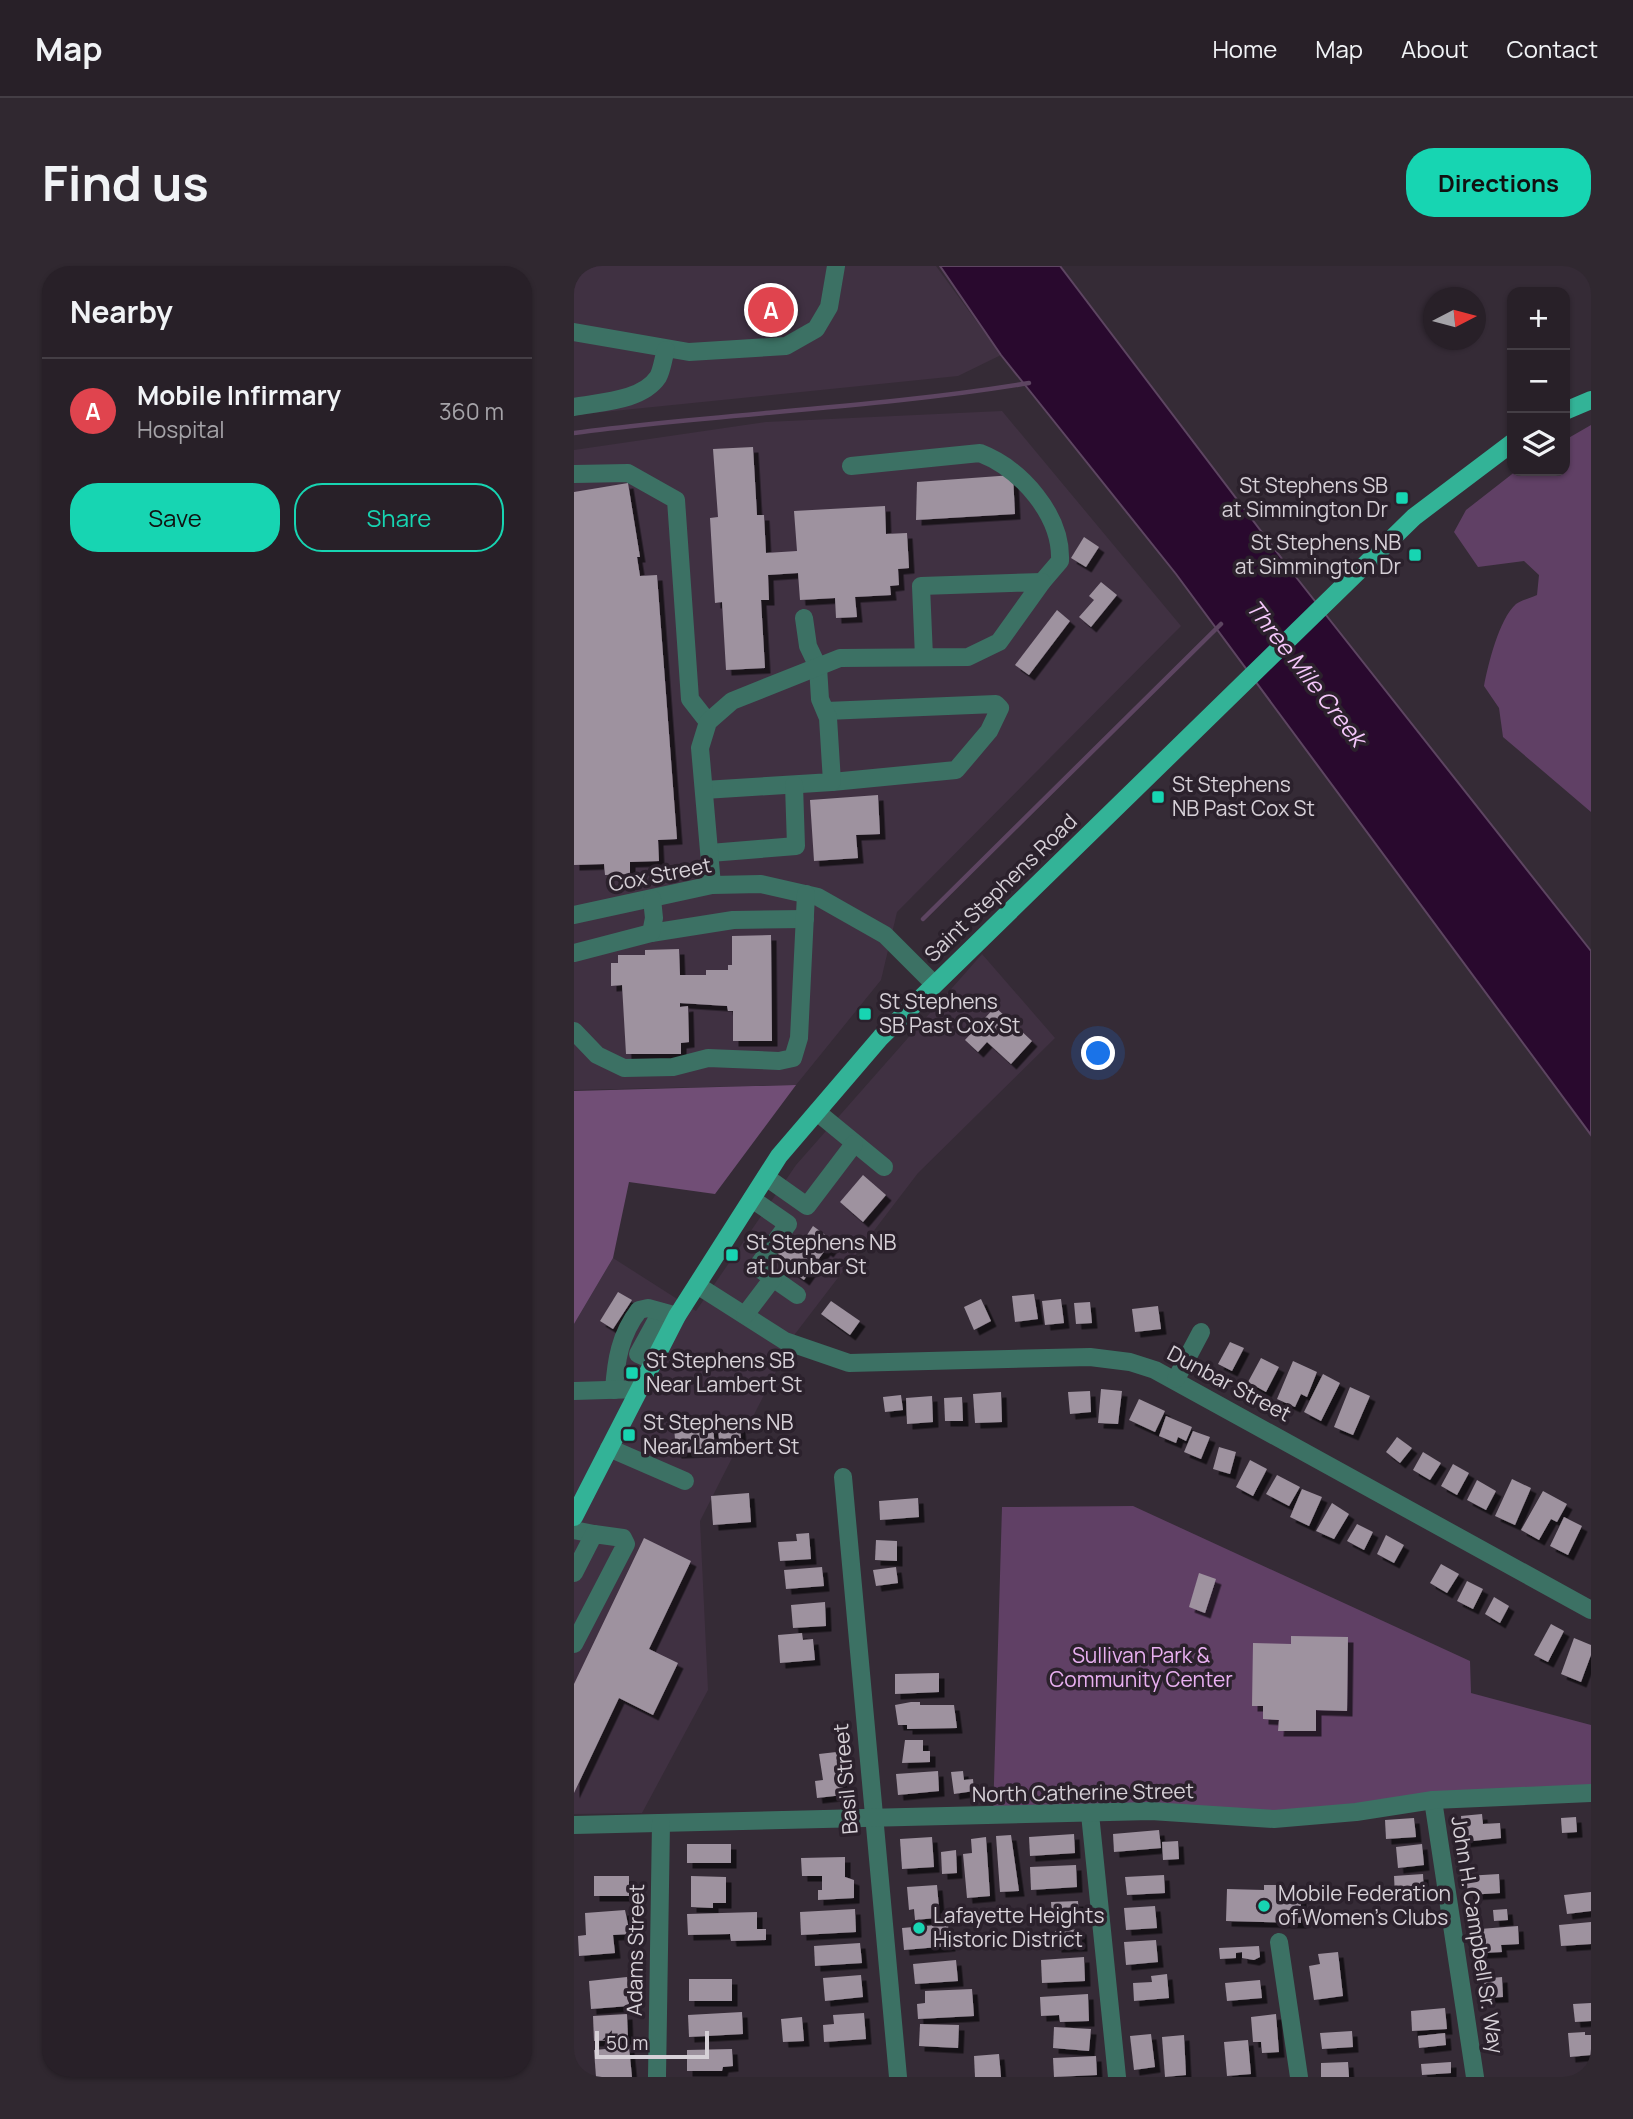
<!DOCTYPE html>
<html lang="en">
<head>
<meta charset="utf-8">
<style>
	body { margin:0; font-family:Manrope,sans-serif; background:#302830; color:#f1f3f6 }
	.controls { position:absolute; right:21px; top:21px; display:grid; overflow:hidden; border-radius:14px; box-shadow:0 2px 5px #0004 }
	.controls button { width:63px; height:63px; display:grid; place-items:center; padding:0; border:0; border-bottom:2px solid #443e45; background:#282028; color:#f1f3f6; font:35px sans-serif }
	.compass { position:absolute; left:849px; top:21px; width:63px; height:63px; border-radius:50%; background:#282028; box-shadow:0 2px 5px #0004; rotate:84deg }
	.scale { position:absolute; left:21px; bottom:18px; width:114px; box-sizing:border-box; padding-left:7px; border:4px solid #d6d0d7; border-top:0; font-size:19px; line-height:24px; white-space:nowrap; color:#d6d0d7; -webkit-text-stroke:5px #2b212c; paint-order:stroke }
	.you { position:absolute; left:525px; top:788px; width:24px; height:24px; margin:-18px; border:5px solid #fff; border-radius:50%; background:#1a73e8; box-shadow:0 0 0 10px #1a73e833 }
	.badge { display:grid; place-items:center; width:46px; height:46px; border-radius:50%; background:#17d5b2; color:#fff; font-size:23px; font-weight:700 }
	.pin { position:absolute; translate:-50% -50%; border:4px solid #fff; box-shadow:0 2px 7px #0006 }
	.list { margin:0; padding:0; list-style:none }
	h2 { display:flex; justify-content:space-between; align-items:center; height:91px; margin:0; padding:0 28px; font-size:30px }
	h2 small { font-size:23px; font-weight:400; color:#a5a3a8 }
	.list li { display:grid; grid-template-columns:46px 1fr auto; gap:21px; align-items:center; box-sizing:border-box; height:105px; padding:0 28px; border-top:2px solid #443e45 }
	.list b { display:block; font-size:26px; white-space:nowrap }
	.list p { margin:0; font-size:23px; white-space:nowrap; color:#a5a3a8 }
	.list em { font-size:23px; font-style:normal; color:#a5a3a8 }
	.actions { display:flex; gap:14px; padding:21px 28px }
	.actions a { flex:1; padding:16px 0; border:2px solid #17d5b2; border-radius:28px; text-align:center; font-size:24px; color:#17d5b2 }
	.actions .main { background:#17d5b2; color:#111 }
	.icon { flex:none; width:38px; height:38px; fill:none; stroke:currentColor; stroke-width:2; stroke-linecap:round; stroke-linejoin:round }
	.map { position:relative; flex:none; width:1017px; height:1811px; overflow:hidden; border-radius:28px }
	header { display:flex; align-items:center; gap:42px; box-sizing:border-box; height:98px; padding:0 35px; background:#282028; border-bottom:2px solid #443e45 }
	header strong { font-size:33px }
	nav { display:flex; gap:38px; margin-inline-start:auto; font-size:24px }
	.intro { display:flex; align-items:center; justify-content:space-between; box-sizing:border-box; height:168px; padding:0 42px }
	h1 { margin:0; font-size:49px }
	.button { padding:18px 32px; border-radius:28px; background:#17d5b2; color:#111; font-size:24px; font-weight:700 }
	main { display:flex; gap:42px; padding:0 42px }
	aside { flex:1; background:#282028; border-radius:28px; box-shadow:0 2px 5px #0004 }
	.map>svg:first-child { display:block }
</style>
</head>
<body>
<header>
<strong>Map</strong>
<nav><a>Home</a><a>Map</a><a>About</a><a>Contact</a></nav>
</header>
<div class="intro"><h1>Find us</h1><a class="button">Directions</a></div>
<main>
<aside>
<h2>Nearby<small></small></h2>
<ul class="list">
<li><span class="badge" style="background:#e0444e">A</span><div><b>Mobile Infirmary</b><p>Hospital</p></div><em>360 m</em></li>
</ul>
<div class="actions"><a class="main">Save</a><a>Share</a></div>
</aside>
<div class="map">
<svg width="1017" height="1811" viewBox="0 0 1017 1811">
	<defs>
		<filter id="shadow"><feDropShadow dx="5.5" dy="5.5" stdDeviation="0" flood-color="#0009"/></filter>
	</defs>
	<rect width="100%" height="100%" fill="#352b36"/>
	<!-- built -->
	<g fill="#403142">
		<path d="M0,0H362L427,89L384,110L0,149Z"/>
		<path d="M428,145L607,360L323,646L307,714L222,819L0,824V184L192,156Z"/>
		<path d="M408,688L481,772L344,907L221,1068L126,1255L134,1424L68,1547L0,1548V1058L39,992L122,1045L222,899Z"/>
	</g>
	<!-- green -->
	<g fill="#604065">
		<path d="M1017,159V546L929,471L925,442L910,420C914,399 925,353 942,338C947,334 957,332 963,329L965,309L950,295L904,301L880,266L892,244L942,205H991V174Z"/>
		<path d="M559,1240L896,1395L897,1427L1017,1459V1527L782,1546L419,1551L428,1241Z"/>
	</g>
	<!-- forest -->
	<path fill="#714e76" d="M222,819L141,928L55,916L39,992L0,1058V825Z"/>
	<!-- water -->
	<path fill="#29092e" stroke="#5d4561" stroke-width="2" d="M366,0H486L718,306L1017,685V869L602,308L427,89Z"/>
	<g fill="none" stroke-linecap="round" stroke-linejoin="round">
		<!-- stream -->
		<g stroke="#5d4561" stroke-width="4.5">
			<path d="M0,167C151,147 304,142 455,117"/>
			<path d="M349,653L647,358"/>
		</g>
	</g>
	<!-- building -->
	<g fill="#9e929f" filter="url(#shadow)">
		<path d="M179,181L183,249H190L192,287L223,285L220,245L311,240L312,268L333,267L335,302L324,303L325,319L316,320L317,329L281,331L283,351L262,352L261,332L226,334L224,307L194,309L195,334H187L191,402L152,404L148,336L141,337L136,252L144,251L139,183Z"/>
		<path d="M439,209L441,248L342,254L343,216Z"/>
		<path d="M54,217L66,291H63L66,310L83,309L103,573L84,574L85,595L56,596V608L31,609L30,598L0,599V226Z"/>
		<path d="M510,271L525,281L512,301L497,292Z"/>
		<path d="M527,316L543,329L517,361L505,351L520,334L515,330Z"/>
		<path d="M483,344L496,355L455,409L441,399Z"/>
		<path d="M304,529L306,568L282,569L284,592L240,595L236,534Z"/>
		<path d="M197,669L198,775H159V745H154L153,740L106,737V741L114,740L115,776L107,777V788H52L48,719L37,720V697H44V689H71V684L105,683L106,709H132V704H154V699H158V670Z"/>
		<path d="M421,741L458,775L437,798L413,776L404,786L391,774Z"/>
		<path d="M289,909L312,929L289,956L266,936Z"/>
		<path d="M239,960L261,976L254,986L251,984L230,1014L212,1001L215,996L201,986L209,974L223,984Z"/>
		<path d="M44,1026L58,1034L39,1063L26,1055Z"/>
		<path d="M460,1028L464,1053L441,1056L438,1030Z"/>
		<path d="M407,1033L417,1055L400,1064L390,1041Z"/>
		<path d="M487,1033L490,1057L471,1059L468,1035Z"/>
		<path d="M257,1035L286,1055L276,1069L247,1048Z"/>
		<path d="M516,1036L518,1057L502,1058L500,1037Z"/>
		<path d="M584,1040L587,1063L561,1066L558,1043Z"/>
		<path d="M656,1076L670,1082L658,1105L644,1098Z"/>
		<path d="M687,1092L705,1101L692,1126L674,1116Z"/>
		<path d="M719,1095L743,1106L733,1131L727,1128L721,1141L703,1133Z"/>
		<path d="M749,1108L766,1117L747,1155L730,1146Z"/>
		<path d="M776,1121L796,1130L779,1169L760,1161Z"/>
		<path d="M527,1123L548,1125L544,1158L524,1157Z"/>
		<path d="M516,1125L517,1146L496,1148L494,1126Z"/>
		<path d="M427,1126L428,1156L401,1157L399,1128Z"/>
		<path d="M327,1129L329,1144L311,1146L309,1131Z"/>
		<path d="M358,1130L359,1156L333,1158L332,1132Z"/>
		<path d="M388,1131L389,1155H371L370,1132Z"/>
		<path d="M565,1133L591,1145L581,1166L555,1154Z"/>
		<path d="M592,1150L618,1161L612,1175L604,1171L602,1177L585,1170Z"/>
		<path d="M165,1152L167,1172L145,1173L143,1154Z"/>
		<path d="M139,1158L141,1185L102,1187L100,1160Z"/>
		<path d="M619,1165L636,1171L627,1193L610,1186Z"/>
		<path d="M823,1171L838,1182L826,1197L812,1186Z"/>
		<path d="M645,1181L662,1186L656,1208L639,1203Z"/>
		<path d="M849,1186L867,1197L856,1214L839,1204Z"/>
		<path d="M676,1194L693,1203L679,1230L662,1221Z"/>
		<path d="M879,1198L895,1207L883,1229L867,1220Z"/>
		<path d="M703,1209L726,1221L715,1240L692,1228Z"/>
		<path d="M938,1213L957,1222L941,1259L921,1250Z"/>
		<path d="M903,1214L922,1225L912,1244L893,1234Z"/>
		<path d="M728,1223L748,1231L735,1260L716,1251Z"/>
		<path d="M969,1225L993,1238L983,1256L977,1253L965,1274L947,1264Z"/>
		<path d="M175,1227L177,1256L139,1259L137,1230Z"/>
		<path d="M344,1232L345,1251L306,1254L305,1235Z"/>
		<path d="M758,1237L775,1248L760,1273L742,1265Z"/>
		<path d="M990,1251L1008,1260L994,1289L976,1280Z"/>
		<path d="M783,1258L799,1266L790,1284L773,1275Z"/>
		<path d="M235,1267L237,1293L206,1295L204,1276L223,1275L222,1268Z"/>
		<path d="M812,1269L830,1279L820,1297L803,1288Z"/>
		<path d="M70,1272L117,1295L75,1383L104,1397L79,1449L45,1432L0,1527V1418Z"/>
		<path d="M302,1274L323,1275V1295L301,1294Z"/>
		<path d="M867,1298L885,1308L873,1327L856,1317Z"/>
		<path d="M248,1301L250,1320L212,1323L210,1304Z"/>
		<path d="M322,1301L324,1317L302,1320L299,1304Z"/>
		<path d="M625,1307L642,1313L631,1347L615,1341Z"/>
		<path d="M893,1315L909,1323L899,1343L883,1335Z"/>
		<path d="M920,1331L935,1340L926,1357L911,1348Z"/>
		<path d="M251,1336L252,1360L219,1362L217,1339Z"/>
		<path d="M977,1358L990,1365L974,1396L960,1389Z"/>
		<path d="M228,1367L229,1374L239,1373L241,1394L206,1397L204,1369Z"/>
		<path d="M717,1370L774,1371L773,1445L742,1444V1465H704L705,1454L689,1453V1440H678L679,1377L717,1378Z"/>
		<path d="M1000,1372L1017,1379V1389L1007,1416L987,1408Z"/>
		<path d="M365,1407V1426L321,1428V1408Z"/>
		<path d="M337,1436H346V1439H380L383,1462L333,1463V1459H324L321,1439Z"/>
		<path d="M331,1474H349V1485H356V1496L328,1497Z"/>
		<path d="M271,1485L273,1503L267,1504L269,1529L243,1532L241,1515L249,1514L245,1488Z"/>
		<path d="M364,1505L365,1525L324,1529L322,1508Z"/>
		<path d="M389,1505L390,1514L399,1513L400,1525L380,1528L377,1506Z"/>
		<path d="M908,1548L909,1558L926,1557L927,1572L889,1576L887,1550Z"/>
		<path d="M1002,1551L1003,1566L988,1567L987,1552Z"/>
		<path d="M840,1552L842,1571L812,1573L811,1554Z"/>
		<path d="M585,1564L587,1582L540,1586L539,1568Z"/>
		<path d="M500,1568L501,1587L456,1590L455,1571Z"/>
		<path d="M437,1569L445,1625L426,1626L422,1570Z"/>
		<path d="M358,1571L360,1601L328,1603L326,1573Z"/>
		<path d="M412,1571L416,1630L393,1632L389,1588L398,1587L397,1573Z"/>
		<path d="M604,1575L605,1593L589,1594L588,1576Z"/>
		<rect x="113" y="1578" width="44" height="19"/>
		<path d="M848,1578L850,1599L824,1602L822,1581Z"/>
		<path d="M382,1584L383,1607L368,1608L367,1586Z"/>
		<path d="M271,1591V1611L280,1614V1632L244,1634V1624H248V1610H228L227,1592Z"/>
		<path d="M502,1599L503,1621L457,1624L456,1601Z"/>
		<path d="M849,1608L850,1628L821,1630L820,1610Z"/>
		<path d="M925,1608L926,1627L894,1629L892,1610Z"/>
		<path d="M590,1609L591,1627L553,1629L551,1611Z"/>
		<rect x="20" y="1610" width="35" height="20"/>
		<path d="M117,1610L152,1611V1637H139V1642L117,1641Z"/>
		<path d="M363,1619L365,1642H361L362,1652L341,1654L340,1643L335,1644L333,1621Z"/>
		<path d="M690,1619H709V1624H727V1657L652,1655L653,1623L690,1624Z"/>
		<path d="M1017,1626V1645L993,1648L990,1629Z"/>
		<path d="M504,1635L505,1651L478,1653L477,1636Z"/>
		<path d="M581,1640L583,1662L552,1664L550,1642Z"/>
		<path d="M281,1643L282,1666L227,1669L226,1646Z"/>
		<path d="M933,1643L934,1654L920,1655L919,1644Z"/>
		<path d="M51,1644L56,1668L39,1669L41,1687L5,1690L4,1670L12,1669L11,1647Z"/>
		<path d="M183,1646V1663H192V1674L157,1675L156,1668L114,1669L113,1648Z"/>
		<path d="M1017,1656V1678L987,1680L985,1659Z"/>
		<path d="M374,1658L376,1680L330,1684L328,1662Z"/>
		<path d="M944,1660L945,1678L927,1679L928,1686L907,1687L906,1663Z"/>
		<path d="M507,1663L508,1680L482,1681L481,1665Z"/>
		<path d="M582,1674L584,1696L552,1699L550,1676Z"/>
		<path d="M286,1677L288,1697L241,1700L240,1680Z"/>
		<path d="M685,1680L686,1691L680,1694L668,1692V1686L662,1687V1692L646,1693L645,1682Z"/>
		<path d="M764,1686L769,1730L740,1734L735,1700L746,1698L744,1688Z"/>
		<path d="M510,1691L511,1715L468,1717L467,1694Z"/>
		<path d="M382,1694L384,1715L341,1718L339,1698Z"/>
		<path d="M593,1708L595,1732L560,1735L559,1717L578,1716L577,1710Z"/>
		<path d="M287,1709L289,1731L251,1735L249,1712Z"/>
		<path d="M53,1711L55,1740L17,1743L15,1715Z"/>
		<path d="M928,1711L929,1731L908,1732L907,1713Z"/>
		<rect x="115" y="1713" width="43" height="22"/>
		<path d="M686,1714L688,1732L653,1735L651,1717Z"/>
		<path d="M398,1723L400,1750L344,1753L343,1738L351,1737V1725Z"/>
		<path d="M514,1728L515,1755L486,1756L485,1749L467,1750L466,1731Z"/>
		<path d="M1017,1737V1755L1001,1756L999,1738Z"/>
		<path d="M871,1742L873,1763L838,1765L837,1745Z"/>
		<path d="M168,1746L169,1768L115,1771L114,1749Z"/>
		<path d="M290,1747L292,1773L250,1776L249,1759L260,1758L259,1749Z"/>
		<path d="M53,1748L54,1773L20,1775L19,1750Z"/>
		<path d="M702,1748L705,1786L688,1787L687,1776H679L677,1751Z"/>
		<path d="M228,1751L230,1775L209,1776L207,1753Z"/>
		<path d="M346,1758L385,1759L384,1782L345,1780Z"/>
		<path d="M480,1761L517,1763L515,1785L479,1782Z"/>
		<path d="M778,1765L779,1781L748,1783L746,1767Z"/>
		<path d="M1011,1766V1769H1017V1789L996,1791L994,1767Z"/>
		<path d="M871,1767L872,1779L845,1782L844,1770Z"/>
		<path d="M577,1768L581,1801L560,1804L556,1770Z"/>
		<path d="M610,1769L612,1809L591,1811L588,1771Z"/>
		<path d="M674,1774L677,1808L653,1810L650,1776Z"/>
		<path d="M55,1781L58,1811H22L20,1784Z"/>
		<path d="M158,1783L159,1800L149,1801L148,1805H113V1784Z"/>
		<path d="M425,1788L427,1811H401L400,1790Z"/>
		<path d="M522,1790L523,1809L480,1811L479,1792Z"/>
		<path d="M774,1796L775,1811H747V1797Z"/>
		<path d="M877,1796V1807L848,1809L847,1798Z"/>
	</g>
	<g fill="none" stroke-linecap="round" stroke-linejoin="round">
		<!-- minor -->
		<g stroke="#3c7164" stroke-width="18">
			<path d="M0,66L115,86L212,80L242,63L255,41L262,0"/>
			<path d="M0,141C26,136 68,135 84,111C88,104 89,93 92,84"/>
			<path d="M277,200L406,187C447,203 488,249 486,295L468,316"/>
			<path d="M0,208L54,207L102,234L116,433L134,456"/>
			<path d="M252,445L422,438L426,442L415,465L382,504L258,516"/>
			<path d="M130,524L258,516L254,452L246,433L244,401L234,380L230,352"/>
			<path d="M136,587L222,580L220,519"/>
			<path d="M138,619L126,482L134,456L158,435L266,392L394,391L425,376L468,316L347,320L350,391"/>
			<path d="M0,649L138,619L187,618L244,631L311,669L360,718"/>
			<path d="M77,667L159,654L231,653"/>
			<path d="M0,687L77,667L80,652L78,633"/>
			<path d="M0,765L23,789L50,802L99,801L134,792L205,795L219,792L225,772L232,628"/>
			<path d="M243,846L310,901"/>
			<path d="M192,911L233,940L280,878"/>
			<path d="M178,933L214,958L183,1001L223,1029"/>
			<path d="M123,1019L211,1075L275,1097L516,1091L556,1096L581,1104L1017,1344"/>
			<path d="M171,1049L199,1012"/>
			<path d="M80,1095L64,1088L87,1046"/>
			<path d="M602,1113L627,1066"/>
			<path d="M40,1124C42,1094 46,1069 65,1044L74,1042L103,1050"/>
			<path d="M0,1125L65,1123"/>
			<path d="M35,1182L111,1215"/>
			<path d="M269,1211L324,1811"/>
			<path d="M0,1264L20,1268"/>
			<path d="M0,1307L20,1268L49,1272L52,1278L0,1378"/>
			<path d="M859,1534L901,1811"/>
			<path d="M516,1548L543,1811"/>
			<path d="M0,1559L577,1545L700,1553L782,1546L859,1534L1017,1527"/>
			<path d="M705,1676L725,1811"/>
			<path d="M83,1811L87,1557"/>
		</g>
		<!-- major -->
		<g stroke="#33b397" stroke-width="18">
			<path d="M991,145L1017,134"/>
			<path d="M0,1251L103,1050L205,890L307,771L840,251L938,177"/>
		</g>
	</g>
	<!-- markers -->
	<g fill="#17d5b2" stroke="#2b212c" stroke-width="2.5">
		<rect x="821" y="225" width="14" height="14" rx="3.5"/>
		<rect x="834" y="282" width="14" height="14" rx="3.5"/>
		<rect x="577" y="524" width="14" height="14" rx="3.5"/>
		<rect x="284" y="741" width="14" height="14" rx="3.5"/>
		<rect x="151" y="982" width="14" height="14" rx="3.5"/>
		<rect x="51" y="1100" width="14" height="14" rx="3.5"/>
		<rect x="48" y="1162" width="14" height="14" rx="3.5"/>
		<circle cx="690" cy="1640" r="7"/>
		<circle cx="345" cy="1662" r="7"/>
	</g>
	<g text-anchor="middle" stroke-width="7" stroke-linejoin="round" paint-order="stroke">
		<!-- poi labels -->
		<g font-size="21" fill="#d6d0d7" stroke="#2b212c" text-anchor="start">
			<text x="814" y="227" text-anchor="end">St Stephens SB<tspan x="814" dy="24">at Simmington Dr</tspan></text>
			<text x="827" y="284" text-anchor="end">St Stephens NB<tspan x="827" dy="24">at Simmington Dr</tspan></text>
			<text x="598" y="526">St Stephens<tspan x="598" dy="24">NB Past Cox St</tspan></text>
			<text x="305" y="743">St Stephens<tspan x="305" dy="24">SB Past Cox St</tspan></text>
			<text x="172" y="984">St Stephens NB<tspan x="172" dy="24">at Dunbar St</tspan></text>
			<text x="72" y="1102">St Stephens SB<tspan x="72" dy="24">Near Lambert St</tspan></text>
			<text x="69" y="1164">St Stephens NB<tspan x="69" dy="24">Near Lambert St</tspan></text>
			<text x="704" y="1635">Mobile Federation<tspan x="704" dy="24">of Women's Clubs</tspan></text>
			<text x="359" y="1657">Lafayette Heights<tspan x="359" dy="24">Historic District</tspan></text>
		</g>
		<!-- street labels -->
		<g font-size="21" fill="#d6d0d7" stroke="#2b212c">
			<text transform="translate(86 609) rotate(-11)" y="7">Cox Street</text>
			<text transform="translate(427 622) rotate(-44)" y="7">Saint Stephens Road</text>
			<text transform="translate(655 1118) rotate(28)" y="7">Dunbar Street</text>
			<text transform="translate(272 1513) rotate(-95)" y="7">Basil Street</text>
			<text transform="translate(509 1527) rotate(-1)" y="7">North Catherine Street</text>
			<text transform="translate(903 1669) rotate(81)" y="7">John H. Campbell Sr. Way</text>
			<text transform="translate(62 1684) rotate(-89)" y="7">Adams Street</text>
		</g>
		<!-- park labels -->
		<g font-size="21" fill="#e9b0f1" stroke="#2b212c">
			<text x="567" y="1397">Sullivan Park &amp;<tspan x="567" dy="24">Community Center</tspan></text>
		</g>
		<!-- water labels -->
		<g font-size="23" font-style="italic" fill="#f5c7fb" stroke="#2b212c">
			<text transform="translate(732 407) rotate(52)" y="8">Three Mile Creek</text>
		</g>
	</g>
</svg>
<div class="controls">
<button>+</button>
<button>−</button>
<button><svg class="icon" aria-label="layers" viewBox="0 0 24 24"><path d="M12 4l9 5-9 5-9-5zM3 14l9 5 9-5"/></svg></button>
</div>
<svg class="compass" viewBox="-18 -18 36 36"><path d="M0-13l5 13h-10z" fill="#e53935"/><path d="M0 13l5-13h-10z" fill="#a5a3a8"/></svg>
<div class="scale">50 m</div>
<div class="you"></div>
<div class="pin badge" style="left:197px;top:44px;background:#e0444e">A</div>
</div>
</main>
</body>
</html>
